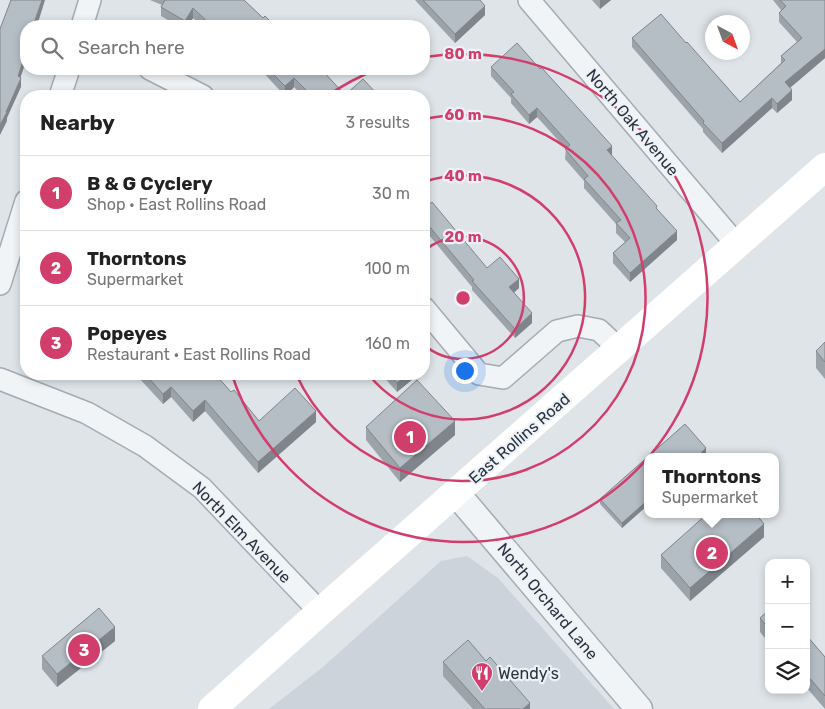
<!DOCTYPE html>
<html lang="en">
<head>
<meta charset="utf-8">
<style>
	body { margin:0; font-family:Rubik,sans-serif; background:#f2f2f2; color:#222 }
	.controls { position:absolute; right:15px; bottom:15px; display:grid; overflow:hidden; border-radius:10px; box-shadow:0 2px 8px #0003 }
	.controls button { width:45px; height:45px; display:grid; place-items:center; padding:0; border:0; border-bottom:1px solid #e0e0e0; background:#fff; color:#222; font:25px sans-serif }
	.compass { position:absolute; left:705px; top:15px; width:45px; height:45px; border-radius:50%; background:#fff; box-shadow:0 2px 8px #0003; rotate:139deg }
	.you { position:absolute; left:464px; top:370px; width:18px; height:18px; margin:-12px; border:4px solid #fff; border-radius:50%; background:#1a73e8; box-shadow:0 0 0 8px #1a73e833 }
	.badge { display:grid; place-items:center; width:32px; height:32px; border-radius:50%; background:#d23e6b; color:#fff; font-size:16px; font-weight:700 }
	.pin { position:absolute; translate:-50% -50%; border:2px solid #fff; box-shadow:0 1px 5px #0006 }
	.popup { position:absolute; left:644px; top:453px; width:135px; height:65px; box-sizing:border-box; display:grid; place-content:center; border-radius:10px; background:#fff; filter:drop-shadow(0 1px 4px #0005); font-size:16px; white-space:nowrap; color:#767676 }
	.popup b { font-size:19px; color:#222 }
	.popup::after { content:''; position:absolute; left:50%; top:100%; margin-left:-10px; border:10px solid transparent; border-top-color:#fff }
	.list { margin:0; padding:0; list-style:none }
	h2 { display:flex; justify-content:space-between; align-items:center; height:65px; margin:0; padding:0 20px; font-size:21px }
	h2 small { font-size:16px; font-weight:400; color:#767676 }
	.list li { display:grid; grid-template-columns:32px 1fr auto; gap:15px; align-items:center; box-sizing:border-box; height:75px; padding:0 20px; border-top:1px solid #e0e0e0 }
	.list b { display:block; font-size:19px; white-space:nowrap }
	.list p { margin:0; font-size:16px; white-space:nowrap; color:#767676 }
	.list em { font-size:16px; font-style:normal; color:#767676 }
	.icon { flex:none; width:28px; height:28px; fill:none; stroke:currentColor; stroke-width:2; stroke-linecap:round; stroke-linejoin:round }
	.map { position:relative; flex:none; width:825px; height:709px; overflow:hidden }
	.search { position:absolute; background:#fff; box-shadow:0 2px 8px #0003; left:20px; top:20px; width:410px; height:55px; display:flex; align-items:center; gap:12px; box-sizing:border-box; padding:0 18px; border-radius:20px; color:#767676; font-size:19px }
	.panel { position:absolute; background:#fff; box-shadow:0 2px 8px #0003; left:20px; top:90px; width:410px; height:290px; border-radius:20px }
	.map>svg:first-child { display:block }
</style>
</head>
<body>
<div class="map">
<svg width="825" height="709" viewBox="0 0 825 709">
	<rect width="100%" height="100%" fill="#dee4e8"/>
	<!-- built -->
	<path fill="#ccd3da" d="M467,556L498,578L614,709H269L323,667L441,561Z"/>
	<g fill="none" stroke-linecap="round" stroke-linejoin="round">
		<!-- minor casing -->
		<g stroke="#a3acb2" stroke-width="24">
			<g id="minor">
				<path d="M529,0L737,245"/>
				<path d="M82,26L90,0"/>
				<path d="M150,69L203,96"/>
				<path d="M60,96L69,69"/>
				<path d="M0,284L26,201"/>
				<path d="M424,308L479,374L503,378L557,331L578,326L599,330L619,349"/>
				<path d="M0,379L87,413L145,446L202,488L320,612"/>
			</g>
		</g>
		<!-- tertiary casing -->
		<g stroke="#a3acb2" stroke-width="29">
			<path id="tertiary" d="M456,493L639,709"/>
		</g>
		<!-- minor -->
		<use href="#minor" stroke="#f1f4f6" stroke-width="21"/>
		<!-- tertiary -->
		<use href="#tertiary" stroke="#f1f4f6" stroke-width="26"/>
		<!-- secondary -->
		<path stroke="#fff" stroke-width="28" d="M212,709L320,612L825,167"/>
	</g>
	<!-- wall -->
	<g fill="#9ca3a9">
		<path d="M150,0H244L263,18L275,26H202L193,18L188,26H178L161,16V7L162,5Z"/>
		<path d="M415,0H480L485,15L455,43Z"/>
		<path d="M592,0H611L600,9Z"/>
		<path d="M773,0H825V58L790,88L792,100L777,113L772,108L722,153L703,132V129L632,47V38L686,43L740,102L781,63V56L797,42L779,22V13L781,10Z"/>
		<path d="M491,67L612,156L657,209L677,240L630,282L613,263V253L625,242L616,233V224L584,188V181L565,159L566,149L537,117L529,124L511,103V98L491,76Z"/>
		<path d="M252,69H321L345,95L379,96H303L294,87L285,96L260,69L256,72Z"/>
		<path d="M424,209L487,268L519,288L514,293L532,323L515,338L472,290V287L424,229Z"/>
		<path d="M825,342V379L816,368V351Z"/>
		<path d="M132,374H215L231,392L259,421L316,422L258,473L205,411L193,422L171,397L163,404L139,378L137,380Z"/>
		<path d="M381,374H419L397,392Z"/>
		<path d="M366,427L455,435L400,482L366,440Z"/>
		<path d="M706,453L622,528L600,504V499Z"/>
		<path d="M764,537L690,601L661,568V555Z"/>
		<path d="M769,610V643L760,632V618Z"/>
		<path d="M806,635L825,657V709L806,687Z"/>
		<path d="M115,641L57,687L42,669V656Z"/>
		<path d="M443,662L530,709H473L443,676Z"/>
	</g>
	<!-- shaded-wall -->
	<g fill="#7f858a">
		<path d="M42,0H45L37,26H33Z"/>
		<path d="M600,0H611L600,9Z"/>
		<path d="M485,6V15L455,43V34Z"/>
		<path d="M193,8V18L188,26H185V21Z"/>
		<path d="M825,49V58L785,92V82Z"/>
		<path d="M26,52V61L20,79L21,78V87L7,118V121L0,135V125L6,112Z"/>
		<path d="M294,78V87L285,96V86Z"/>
		<path d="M792,90V100L777,113V104Z"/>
		<path d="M772,98V108L722,153V143Z"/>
		<path d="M537,108V117L529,124V115Z"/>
		<path d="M612,146V156L607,150Z"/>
		<path d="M677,231V240L630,282V273Z"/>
		<path d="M519,279V288L509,296V287Z"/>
		<path d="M532,313V323L515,338V329Z"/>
		<path d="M137,374H139V378L137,380Z"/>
		<path d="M408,374H419L397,392V383Z"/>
		<path d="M171,387V397L163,404V394Z"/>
		<path d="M205,400V411L193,422V411Z"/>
		<path d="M316,411V422L258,473V462Z"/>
		<path d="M455,421V435L400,482V468Z"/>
		<path d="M706,448V453L702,457H697Z"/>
		<path d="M648,500V505L622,528V523Z"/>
		<path d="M764,524V537L690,601V588Z"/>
		<path d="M115,627V641L57,687V674Z"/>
		<path d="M530,703V709H523Z"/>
	</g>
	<!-- building -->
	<g fill="#b5bec5" stroke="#7f858a">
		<path d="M11,0H42L33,26H26V52L18,76L21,78L6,112H7L0,125V29Z"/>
		<path d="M165,0H244L263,18L265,16L275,26H212L193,8L185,21L161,7Z"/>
		<path d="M423,0H480L485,6L455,34Z"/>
		<path d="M780,0H825V49L785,82L792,90L777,104L772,98L722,143L703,123L704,121L632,38L661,14L686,43L687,42L740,102L785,60L781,56L802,38L779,13L786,6Z"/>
		<path d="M517,43L540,69L542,68L612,146L607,150L657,206L656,208L677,231L630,273L613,253L630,238L616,223L621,220L584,179L588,176L565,149L570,145L537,108L529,115L511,94L514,92L491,67Z"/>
		<path d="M268,69H321L345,95L363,79L379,96H312L294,78L285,86Z"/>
		<path d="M432,202L487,268L500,257L519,279L509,287L532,313L515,329L472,281L474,280L424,220V209Z"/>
		<path d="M825,342V362L816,351Z"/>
		<path d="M145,374H215L231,392L234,390L259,421L295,388L316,411L258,462L205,400L193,411L171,387L163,394Z"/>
		<path d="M389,374H408L397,383Z"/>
		<path d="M417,380L455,421L400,468L366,427Z"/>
		<path d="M685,424L706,448L697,457H648V500L622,523L600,499Z"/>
		<path d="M707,514H756L764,524L690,588L661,555Z"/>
		<path d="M99,608L115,627L57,674L42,656Z"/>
		<path d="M769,610V629L760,618Z"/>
		<path d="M806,635L825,657V696L806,674Z"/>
		<path d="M468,640L486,661L490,657L530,703L523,709H485L443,662Z"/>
	</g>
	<!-- distance rings -->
	<g fill="none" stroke="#d23e6b" stroke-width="2.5">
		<path d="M424 251A61 61 0 1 1 424 345"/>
		<path d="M424 182A122 122 0 1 1 368 374"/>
		<path d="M425 119A183 183 0 1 1 296 374"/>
		<path d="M327 96A244 244 0 0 1 378 69M425 57A244 244 0 1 1 232 375"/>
	</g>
	<!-- icons -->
	<defs>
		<g id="restaurant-pin" transform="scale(1.125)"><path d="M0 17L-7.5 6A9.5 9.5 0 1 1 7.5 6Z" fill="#d23e6b" stroke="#eef2f6"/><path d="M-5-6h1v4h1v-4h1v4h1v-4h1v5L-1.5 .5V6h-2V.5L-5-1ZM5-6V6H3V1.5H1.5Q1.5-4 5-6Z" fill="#fff"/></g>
	</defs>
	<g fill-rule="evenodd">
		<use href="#restaurant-pin" x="482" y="673"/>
	</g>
	<g text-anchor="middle" stroke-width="4.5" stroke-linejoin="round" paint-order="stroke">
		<!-- street labels -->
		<g font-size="16" fill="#273440" stroke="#eef2f6">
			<text transform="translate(633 122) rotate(50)" y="6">North Oak Avenue</text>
			<text transform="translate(519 438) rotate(-41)" y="6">East Rollins Road</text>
			<text transform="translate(242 532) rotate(46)" y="6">North Elm Avenue</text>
			<text transform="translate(548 601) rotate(50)" y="6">North Orchard Lane</text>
		</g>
		<!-- poi labels -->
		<g font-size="16" fill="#273440" stroke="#eef2f6" text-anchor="start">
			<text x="498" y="679">Wendy's</text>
		</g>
	</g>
	<circle cx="463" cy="298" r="8" fill="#d23e6b" stroke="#eef2f6" stroke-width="2.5"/>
	<g font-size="15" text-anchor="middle" font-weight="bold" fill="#d23e6b" stroke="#eef2f6" stroke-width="4.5" stroke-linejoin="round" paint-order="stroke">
		<text x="463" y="59">80 m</text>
		<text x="463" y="120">60 m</text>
		<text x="463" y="181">40 m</text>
		<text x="463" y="242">20 m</text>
	</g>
</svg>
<div class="controls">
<button>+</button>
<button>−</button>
<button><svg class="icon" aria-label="layers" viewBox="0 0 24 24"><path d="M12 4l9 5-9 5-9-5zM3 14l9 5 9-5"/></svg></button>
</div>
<svg class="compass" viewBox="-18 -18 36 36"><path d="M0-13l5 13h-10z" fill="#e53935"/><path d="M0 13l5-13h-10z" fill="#767676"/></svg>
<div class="you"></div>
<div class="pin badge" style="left:410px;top:437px">1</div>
<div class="pin badge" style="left:712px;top:553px">2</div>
<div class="popup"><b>Thorntons</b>Supermarket</div>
<div class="pin badge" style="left:84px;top:650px">3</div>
<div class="search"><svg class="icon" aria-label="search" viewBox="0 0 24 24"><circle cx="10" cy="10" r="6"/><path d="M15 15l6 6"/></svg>Search here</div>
<section class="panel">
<h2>Nearby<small>3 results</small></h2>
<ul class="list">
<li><span class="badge">1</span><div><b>B &amp; G Cyclery</b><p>Shop · East Rollins Road</p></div><em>30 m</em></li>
<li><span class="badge">2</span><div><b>Thorntons</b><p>Supermarket</p></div><em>100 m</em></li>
<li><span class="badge">3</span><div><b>Popeyes</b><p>Restaurant · East Rollins Road</p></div><em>160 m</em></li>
</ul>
</section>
</div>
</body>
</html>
